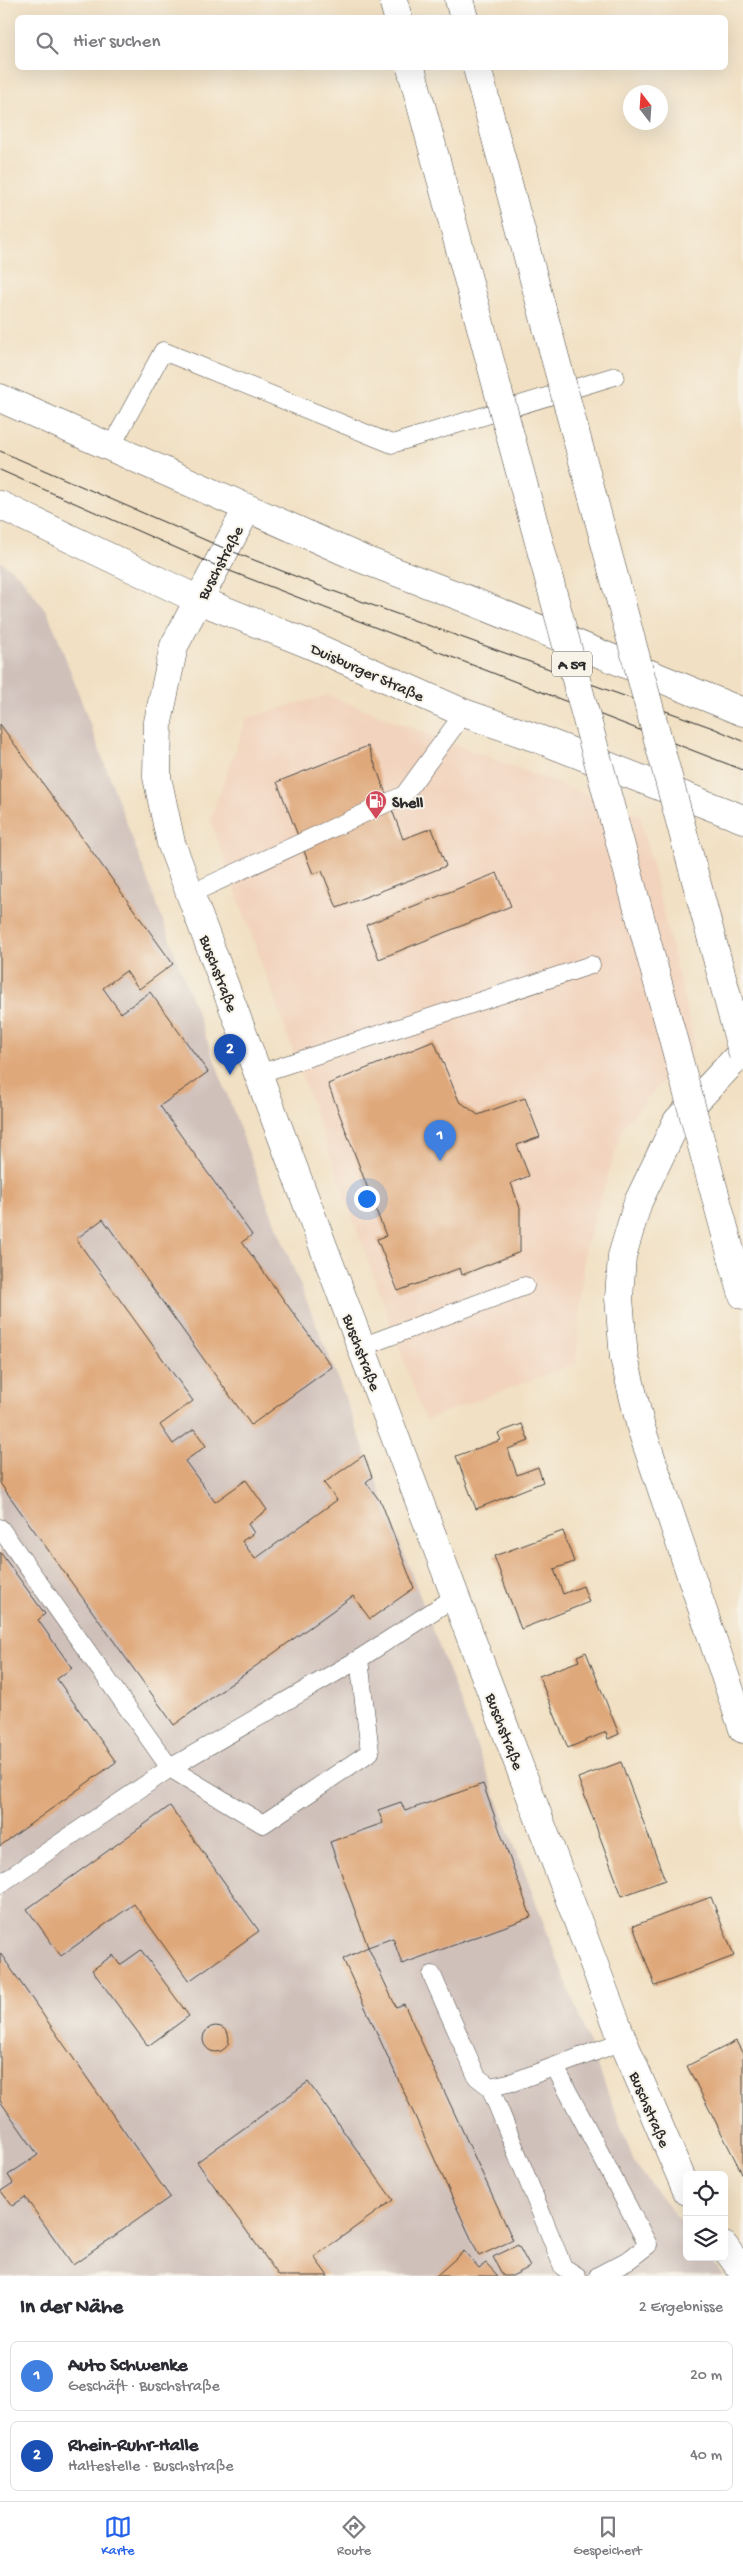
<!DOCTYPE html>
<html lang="de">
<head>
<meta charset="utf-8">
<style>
	body { margin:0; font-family:"Gochi Hand",sans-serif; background:#f2f2f3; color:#2b2b33 }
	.controls { position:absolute; right:15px; bottom:15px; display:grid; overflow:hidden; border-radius:8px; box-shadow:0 5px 20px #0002 }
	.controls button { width:45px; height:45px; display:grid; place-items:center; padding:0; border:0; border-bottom:1px solid #e1e1e2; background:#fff; color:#2b2b33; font:25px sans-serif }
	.compass { position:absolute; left:623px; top:85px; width:45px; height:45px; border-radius:50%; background:#fff; box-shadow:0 5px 20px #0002; rotate:343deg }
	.you { position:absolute; left:366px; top:1198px; width:18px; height:18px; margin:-12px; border:4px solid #fff; border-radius:50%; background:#1a73e8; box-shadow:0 0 0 8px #1a73e833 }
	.badge { display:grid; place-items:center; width:32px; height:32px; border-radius:50%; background:#2563eb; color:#fff; font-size:16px; font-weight:700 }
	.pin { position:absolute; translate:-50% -41px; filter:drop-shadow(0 1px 2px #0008) }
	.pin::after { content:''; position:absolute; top:26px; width:18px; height:15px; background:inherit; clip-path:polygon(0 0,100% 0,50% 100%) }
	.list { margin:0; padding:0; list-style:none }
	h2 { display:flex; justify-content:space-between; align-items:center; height:65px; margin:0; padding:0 20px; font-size:21px }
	h2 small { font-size:16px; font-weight:400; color:#7c7c81 }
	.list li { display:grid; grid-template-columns:32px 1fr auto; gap:15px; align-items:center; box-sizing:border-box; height:70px; margin:0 10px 10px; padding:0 10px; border:1px solid #e1e1e2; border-radius:8px }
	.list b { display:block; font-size:19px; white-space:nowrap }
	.list p { margin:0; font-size:16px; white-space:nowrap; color:#7c7c81 }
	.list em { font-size:16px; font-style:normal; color:#7c7c81 }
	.icon { flex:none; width:28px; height:28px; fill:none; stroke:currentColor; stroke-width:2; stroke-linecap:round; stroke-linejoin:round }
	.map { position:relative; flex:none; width:743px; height:2276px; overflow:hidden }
	.search { position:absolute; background:#fff; box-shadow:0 5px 20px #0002; left:15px; right:15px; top:15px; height:55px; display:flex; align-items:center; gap:12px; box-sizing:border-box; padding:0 18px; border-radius:8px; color:#7c7c81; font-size:19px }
	.sheet { height:225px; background:#fff }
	nav { display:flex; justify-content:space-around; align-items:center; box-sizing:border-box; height:70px; border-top:1px solid #e1e1e2; background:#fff; font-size:14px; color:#7c7c81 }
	nav a { display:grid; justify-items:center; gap:2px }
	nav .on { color:#2563eb }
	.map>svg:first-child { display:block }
</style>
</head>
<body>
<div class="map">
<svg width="743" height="2276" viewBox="0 0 743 2276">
	<rect width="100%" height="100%" fill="#f7f3e8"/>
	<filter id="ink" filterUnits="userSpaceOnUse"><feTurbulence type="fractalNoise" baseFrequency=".02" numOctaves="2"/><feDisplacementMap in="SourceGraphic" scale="10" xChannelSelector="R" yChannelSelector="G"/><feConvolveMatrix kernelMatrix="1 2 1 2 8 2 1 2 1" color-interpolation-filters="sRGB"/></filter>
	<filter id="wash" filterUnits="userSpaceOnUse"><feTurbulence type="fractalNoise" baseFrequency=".0096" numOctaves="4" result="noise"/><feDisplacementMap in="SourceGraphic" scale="20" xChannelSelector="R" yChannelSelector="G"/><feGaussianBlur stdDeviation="1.12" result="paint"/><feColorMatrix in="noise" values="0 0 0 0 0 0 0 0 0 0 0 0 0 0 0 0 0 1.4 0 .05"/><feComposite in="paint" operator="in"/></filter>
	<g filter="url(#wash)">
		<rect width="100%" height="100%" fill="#f1e0c3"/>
		<!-- built -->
		<path fill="#f2d4be" d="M327,695L640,815L695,1045L624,1125L585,1247L576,1363L425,1420L210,819L247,718Z"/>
		<!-- industrial -->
		<path fill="#cfc0ba" d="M0,561L19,575L47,612L57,635L270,1210L333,1366L635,2164L687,2230V2257H708L723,2276H0Z"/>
		<g id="blocks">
			<!-- building -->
			<g fill="#dfa87a">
				<path d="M0,724L173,964L139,989L126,971L103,988L121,1013L150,992L208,1072L160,1106L252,1235L242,1242L332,1367L251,1425L103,1219L76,1239L193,1401L160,1425L173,1444L194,1429L206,1446L185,1461L215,1502L246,1480L267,1510L248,1524L254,1533L242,1541L255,1559L337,1500L324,1483L364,1455L372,1477L366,1482L382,1504L414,1588L370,1619L353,1596L174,1725L0,1483Z"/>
				<path d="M368,746L403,839L432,828L446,866L337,908L322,871L313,874L277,782Z"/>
				<path d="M497,873L511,906L379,959L366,925Z"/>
				<path d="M434,1041L459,1101L478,1115L525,1098L540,1137L517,1145L529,1176L511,1183L520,1208V1252L462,1275L460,1268L398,1291L377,1239L386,1236L328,1084Z"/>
				<path d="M522,1424L529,1441L508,1449L517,1475L538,1467L543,1482L476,1509L456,1456L501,1440L498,1433Z"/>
				<path d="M563,1531L574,1562L554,1569L563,1594L583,1586L589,1602L521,1629L494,1556Z"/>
				<path d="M0,1552L45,1614L38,1620L72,1668L57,1679L116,1762L0,1846Z"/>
				<path d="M586,1652L619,1734L608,1739L606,1732L568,1748L539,1676L579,1661L577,1656Z"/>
				<path d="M621,1762L665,1880L622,1896L578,1778Z"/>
				<path d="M483,1784L531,1917L402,1964L393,1938L368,1947L330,1842L383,1823L378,1810L401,1802L405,1811Z"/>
				<path d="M170,1806L259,1931L189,1981L134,1904L61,1956L27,1909Z"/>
				<path d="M711,1897L734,1956L655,1986L633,1926Z"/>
				<path d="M368,1947L396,2007L404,2004L513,2240L479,2256L343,1959Z"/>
				<path d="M141,1950L189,2016L148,2046L92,1970L113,1955L120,1965Z"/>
				<path d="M0,1953L170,2197L73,2265L25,2197L12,2206L1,2191L13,2183L8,2175L38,2155L0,2101Z"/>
				<circle cx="216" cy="2039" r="13"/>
				<path d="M736,2041L743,2054V2175L687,2066Z"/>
				<path d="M308,2082L393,2200L314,2257L328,2276H279L197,2162Z"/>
				<path d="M518,2245L530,2267L512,2276H503L493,2257Z"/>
				<path d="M464,2251L479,2268L486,2263L498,2276H436Z"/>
			</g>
		</g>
	</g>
	<g filter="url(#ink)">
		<use href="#blocks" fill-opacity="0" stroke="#494642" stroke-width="1"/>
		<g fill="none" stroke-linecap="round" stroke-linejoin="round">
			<!-- lane casing -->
			<g stroke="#494642" stroke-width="19">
				<g id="lane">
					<path d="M111,447L163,351L392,444L615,376"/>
					<path d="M190,894L404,795L464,713"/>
					<path d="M258,1074L591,965"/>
					<path d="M361,1347L525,1286"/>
					<path d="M0,1528L170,1768L359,1659"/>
					<path d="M0,1884L170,1768L263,1824L370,1752L359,1659L455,1597"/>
					<path d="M432,1975L477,2077L490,2087L513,2082L623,2041"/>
					<path d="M555,2067L648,2245L630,2259L598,2276"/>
					<path d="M490,2087L563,2267L577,2276"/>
				</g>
			</g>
			<!-- secondary casing -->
			<g stroke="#494642" stroke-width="29">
				<g id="secondary">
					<path d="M0,398L362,559L464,598L743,712"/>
					<path d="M0,505L199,600L311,645L464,713L539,739L743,819"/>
					<path d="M247,509L174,646L158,722L157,777L171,843L623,2041L687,2191"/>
					<path d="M724,2246L743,2272"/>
				</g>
			</g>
			<!-- highway casing -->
			<g stroke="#494642" stroke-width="29">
				<g id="highway">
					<path d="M393,0L398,18"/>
					<path d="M459,0L464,18"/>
					<path d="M743,1051L677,1121L638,1202L622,1256L619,1298L624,1358L641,1428L743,1729"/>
					<path d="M733,1261L743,1295"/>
				</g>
			</g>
			<!-- lane -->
			<use href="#lane" stroke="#fff" stroke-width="18"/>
			<!-- secondary -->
			<use href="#secondary" stroke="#fff" stroke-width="28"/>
			<!-- highway -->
			<use href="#highway" stroke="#fff" stroke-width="28"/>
			<!-- tram -->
			<g stroke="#2b2b2b" stroke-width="1">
				<path d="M0,451L226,549L333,591L713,728L743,741"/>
				<path d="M0,470L217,566L743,770"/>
			</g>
			<!-- highway-bridge casing -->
			<g stroke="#494642" stroke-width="29" stroke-linecap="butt">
				<g id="highway-bridge">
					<path d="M411,68L733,1261"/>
					<path d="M477,68L743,1055"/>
				</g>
			</g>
			<!-- highway-bridge -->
			<use href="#highway-bridge" stroke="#fff" stroke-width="28"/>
		</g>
	</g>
	<!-- icons -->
	<defs>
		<g id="fuel-pin" transform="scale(1.125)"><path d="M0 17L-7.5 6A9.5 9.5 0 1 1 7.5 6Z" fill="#d1495b" stroke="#f7f3e8"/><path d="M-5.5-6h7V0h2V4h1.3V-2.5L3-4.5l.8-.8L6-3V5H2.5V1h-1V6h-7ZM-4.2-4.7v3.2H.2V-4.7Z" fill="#fff"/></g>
	</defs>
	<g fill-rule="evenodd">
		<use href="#fuel-pin" x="376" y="801"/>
	</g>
	<g text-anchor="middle" stroke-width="4" stroke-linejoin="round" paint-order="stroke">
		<!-- shield labels -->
		<rect fill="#f7f3e8" stroke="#686764" stroke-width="1" x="552" y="651.5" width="40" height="25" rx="4"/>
		<g font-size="15" font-weight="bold" fill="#2b2b2b">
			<text x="572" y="669">A 59</text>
		</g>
		<!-- street labels -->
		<g font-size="16" fill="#2b2b2b" stroke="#f7f3e8">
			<text transform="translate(219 562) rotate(-62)" y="6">Buschstraße</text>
			<text transform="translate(368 671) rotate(24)" y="6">Duisburger Straße</text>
			<text transform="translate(220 973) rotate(69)" y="6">Buschstraße</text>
			<text transform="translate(363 1352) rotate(69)" y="6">Buschstraße</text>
			<text transform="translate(506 1731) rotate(69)" y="6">Buschstraße</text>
			<text transform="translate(651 2109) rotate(67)" y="6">Buschstraße</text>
		</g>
		<!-- poi labels -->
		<g font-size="16" font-weight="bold" fill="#2b2b2b" stroke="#f7f3e8" text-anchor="start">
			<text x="392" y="807">Shell</text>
		</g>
	</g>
</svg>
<div class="controls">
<button><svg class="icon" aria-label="locate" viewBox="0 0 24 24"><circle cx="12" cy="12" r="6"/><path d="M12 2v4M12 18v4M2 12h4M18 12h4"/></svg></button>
<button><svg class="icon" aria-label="layers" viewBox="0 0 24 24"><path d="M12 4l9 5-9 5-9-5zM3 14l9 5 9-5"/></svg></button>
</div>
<svg class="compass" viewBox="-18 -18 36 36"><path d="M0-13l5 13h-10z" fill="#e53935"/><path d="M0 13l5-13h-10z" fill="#7c7c81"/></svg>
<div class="you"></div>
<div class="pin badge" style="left:440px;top:1161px;background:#3f7fe0">1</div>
<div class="pin badge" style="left:230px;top:1075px;background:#1a4fb4">2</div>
<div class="search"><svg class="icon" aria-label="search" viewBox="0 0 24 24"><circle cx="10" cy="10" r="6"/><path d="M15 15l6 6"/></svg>Hier suchen</div>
</div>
<section class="sheet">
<h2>In der Nähe<small>2 Ergebnisse</small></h2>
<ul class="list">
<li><span class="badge" style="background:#3f7fe0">1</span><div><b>Auto Schwenke</b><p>Geschäft · Buschstraße</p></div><em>20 m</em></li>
<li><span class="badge" style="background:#1a4fb4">2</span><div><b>Rhein-Ruhr-Halle</b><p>Haltestelle · Buschstraße</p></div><em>40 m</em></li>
</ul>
</section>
<nav>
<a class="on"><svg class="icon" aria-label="map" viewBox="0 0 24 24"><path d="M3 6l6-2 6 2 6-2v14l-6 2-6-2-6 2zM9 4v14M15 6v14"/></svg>Karte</a>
<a><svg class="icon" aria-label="directions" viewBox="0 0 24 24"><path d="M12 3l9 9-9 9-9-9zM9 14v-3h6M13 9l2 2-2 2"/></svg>Route</a>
<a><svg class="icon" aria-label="saved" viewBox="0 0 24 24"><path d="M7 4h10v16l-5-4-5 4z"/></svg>Gespeichert</a>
</nav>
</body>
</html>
